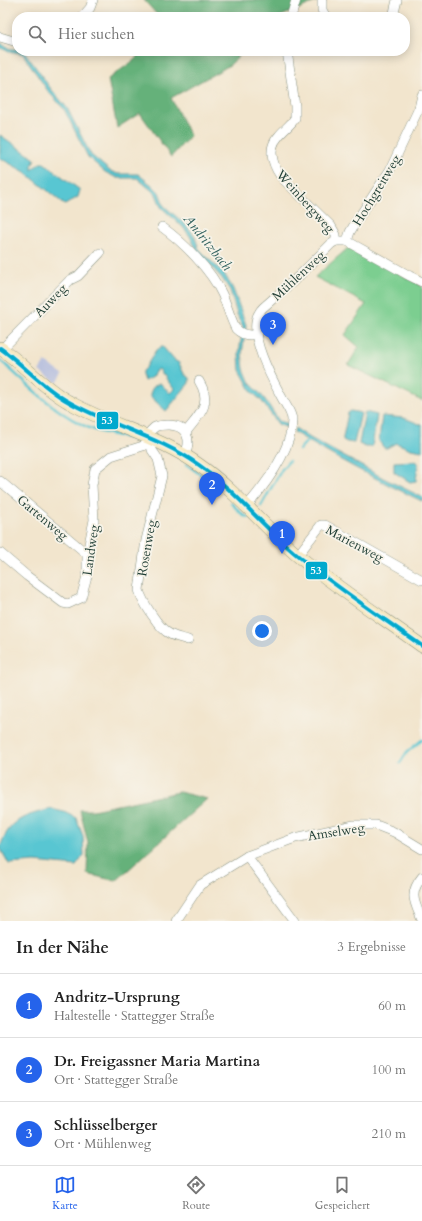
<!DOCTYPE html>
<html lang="de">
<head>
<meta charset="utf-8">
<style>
	body { margin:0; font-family:Cardo,serif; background:#f6f6f6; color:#222 }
	.you { position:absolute; left:262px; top:631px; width:14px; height:14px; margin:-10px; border:3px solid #fff; border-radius:50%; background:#1a73e8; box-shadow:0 0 0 6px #1a73e833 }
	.badge { display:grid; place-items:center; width:26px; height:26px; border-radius:50%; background:#2563eb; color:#fff; font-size:13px; font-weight:700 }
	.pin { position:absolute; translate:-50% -33px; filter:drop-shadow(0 1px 2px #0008) }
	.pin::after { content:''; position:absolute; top:21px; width:14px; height:12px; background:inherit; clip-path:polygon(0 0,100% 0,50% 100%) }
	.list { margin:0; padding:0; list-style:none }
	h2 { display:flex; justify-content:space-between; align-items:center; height:52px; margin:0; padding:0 16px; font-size:17px }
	h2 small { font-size:13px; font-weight:400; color:#767676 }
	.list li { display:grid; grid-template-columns:26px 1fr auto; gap:12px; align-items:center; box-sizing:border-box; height:64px; padding:0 16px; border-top:1px solid #e0e0e0 }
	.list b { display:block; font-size:15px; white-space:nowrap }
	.list p { margin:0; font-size:13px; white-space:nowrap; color:#767676 }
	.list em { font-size:13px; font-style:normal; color:#767676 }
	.icon { flex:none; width:22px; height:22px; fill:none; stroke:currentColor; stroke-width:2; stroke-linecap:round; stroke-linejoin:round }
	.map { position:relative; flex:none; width:422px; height:921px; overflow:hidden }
	.search { position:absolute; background:#fff; box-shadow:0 2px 10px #0003; left:12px; right:12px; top:12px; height:44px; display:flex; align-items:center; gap:10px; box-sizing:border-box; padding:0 14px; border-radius:16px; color:#767676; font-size:15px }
	.sheet { height:244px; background:#fff }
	nav { display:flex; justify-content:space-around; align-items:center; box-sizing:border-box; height:56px; border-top:1px solid #e0e0e0; background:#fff; font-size:11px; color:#767676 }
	nav a { display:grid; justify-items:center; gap:2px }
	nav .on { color:#2563eb }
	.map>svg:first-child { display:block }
</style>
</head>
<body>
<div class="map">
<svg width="422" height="921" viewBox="0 0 422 921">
	<rect width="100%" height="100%" fill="#f7f3e8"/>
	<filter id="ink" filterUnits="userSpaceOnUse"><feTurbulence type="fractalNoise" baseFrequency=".025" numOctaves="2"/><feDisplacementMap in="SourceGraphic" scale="8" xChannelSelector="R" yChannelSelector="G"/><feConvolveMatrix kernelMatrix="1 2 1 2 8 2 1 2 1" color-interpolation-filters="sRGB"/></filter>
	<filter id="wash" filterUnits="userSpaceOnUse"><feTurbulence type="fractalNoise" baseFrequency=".012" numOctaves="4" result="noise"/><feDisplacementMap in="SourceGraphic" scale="16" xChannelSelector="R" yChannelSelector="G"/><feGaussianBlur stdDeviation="0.9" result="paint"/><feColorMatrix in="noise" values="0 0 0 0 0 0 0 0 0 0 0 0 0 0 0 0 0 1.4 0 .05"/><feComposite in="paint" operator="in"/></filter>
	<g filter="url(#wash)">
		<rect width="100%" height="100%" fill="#f2e5cd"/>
		<!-- industrial -->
		<path fill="#bcc3de" d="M45,362L63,374L57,383L39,371Z"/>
		<!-- green -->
		<path fill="#7cce90" stroke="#4e8662" d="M348,248L365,255L422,286V401L348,365L359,347L345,335L366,304L315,277Z"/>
		<!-- forest -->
		<g fill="#65b17a" stroke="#427757">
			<path d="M144,0H320L279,17H159Z"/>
			<path d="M143,51H244L230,65L171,98L190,136L171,157L140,113L117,128L108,79L133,61Z"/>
			<path d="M179,792L207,799L116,881L87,874L88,843L80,810H93Z"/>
		</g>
		<!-- water -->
		<g fill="#59c6d2" stroke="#3c8283">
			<path d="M0,42C5,47 9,50 17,49V51H24L51,89L67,108L91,155L110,171L118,174H138L153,186L159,192L164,206L186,225L194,235L199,249L225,275L233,289L246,325L242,354L244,369L250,383L264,398L279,421L289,424L288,428L278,424L261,400L252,392L240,370L239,353L243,327L237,314L230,290L222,278L197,251L190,236L183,227L161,207L156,194L137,178H117L105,172L88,157L64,109L48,91L23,54C14,51 8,53 0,47Z"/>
			<path d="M0,135L35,159L32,166V170L40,163H44L80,190L78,197L65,205L25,172L0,158Z"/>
			<path d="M162,346L174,360L179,363L184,374L189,378V383L166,411L150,396C151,389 153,386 160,383L170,393L174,389L159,369L155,371L152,377L144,381L142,375V371L146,367L156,350Z"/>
			<path d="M351,411L361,413L354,443L347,442L343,440V437L348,413Z"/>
			<path d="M365,412L377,415L372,447H366L359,444Z"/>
			<path d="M382,416L404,418L422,425V451L411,449L396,443L387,448H384L379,441Z"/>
			<path d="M295,428L310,438L387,480L422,497V501C378,480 334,458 294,432Z"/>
			<path d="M414,461L418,463L416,481L410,482L394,472V462Z"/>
			<path d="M51,809L64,812L76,818L83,836L84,855L76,866L35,862L9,864L0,848C9,819 24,816 51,809Z"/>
		</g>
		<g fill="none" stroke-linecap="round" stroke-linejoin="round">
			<!-- stream -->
			<g stroke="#59c6d2" stroke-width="2.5">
				<path d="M0,360C25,382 50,408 79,423C96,433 116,435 135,439"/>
				<path d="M299,450L308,440"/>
				<path d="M186,464L204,477"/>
				<path d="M231,503L244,516L249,517"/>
				<path d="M261,506L282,469L289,461"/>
				<path d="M400,763L407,752L422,740"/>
			</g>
		</g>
	</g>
	<g filter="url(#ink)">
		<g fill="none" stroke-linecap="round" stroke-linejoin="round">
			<!-- street casing -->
			<g stroke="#889180" stroke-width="10">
				<g id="street">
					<path d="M322,0V10L326,17"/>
					<path d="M82,17L90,8L93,0"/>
					<path d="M291,17L296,0"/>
					<path d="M393,17L397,0"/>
					<path d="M0,37L17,42"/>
					<path d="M287,51L295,106V118C291,125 283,130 278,137C266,150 274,169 284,180L331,226L336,235V241"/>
					<path d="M162,227C183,242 211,270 222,294C227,305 230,318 236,329C242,335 249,336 257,334"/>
					<path d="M347,241L350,232L357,220L390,170L419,108L422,95"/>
					<path d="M347,241L410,276L422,282"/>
					<path d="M2,349L70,280L78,276L100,253"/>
					<path d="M186,432C200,414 213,404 199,381"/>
					<path d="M146,436C149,433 152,429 155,427C159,425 164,425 168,425C187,425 192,439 185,455"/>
					<path d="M150,437L152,450L158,459L162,476L146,540L139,590C142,601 159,629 170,634C175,637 182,638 188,640"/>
					<path d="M0,481L87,554"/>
					<path d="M247,506C266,484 292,450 292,420C292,413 285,404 282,398C272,379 250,339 257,317C259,312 262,308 266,305L300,275L331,244L336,241H347"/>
					<path d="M0,553L27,576L63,603L68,604L81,598L87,576V554L94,520L92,485L95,469L111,456L146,445L150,437"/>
					<path d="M298,555L321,525H325L422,580"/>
					<path d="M247,856L295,921"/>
					<path d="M422,877C408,894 415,903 422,920"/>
					<path d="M176,921L200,885L247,856L295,838L354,825H376L394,832L422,849"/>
				</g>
			</g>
			<!-- secondary casing -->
			<g stroke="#889180" stroke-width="14">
				<path id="secondary" d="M0,348C24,364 43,388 69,402C111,426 159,436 199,465C236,491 263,526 297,555C337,588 380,616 422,646"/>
			</g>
			<!-- street -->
			<use href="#street" stroke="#fff" stroke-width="9"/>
			<!-- secondary -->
			<use href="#secondary" stroke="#f7e9c3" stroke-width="13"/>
			<!-- bus-1 casing -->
			<g stroke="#f7f3e8" stroke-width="7">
				<path id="bus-1" d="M0,348C24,365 43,388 69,402C111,426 160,437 199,465C236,491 263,527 297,555C337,588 380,616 422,646"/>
			</g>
			<!-- bus-1 -->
			<use href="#bus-1" stroke="#00a9ce" stroke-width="4"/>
		</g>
	</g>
	<g text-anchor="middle" stroke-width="3.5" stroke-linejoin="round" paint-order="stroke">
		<!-- street labels -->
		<g font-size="13" fill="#1f3d34" stroke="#f7f3e8">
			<text transform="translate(376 190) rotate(-59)" y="5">Hochgreitweg</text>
			<text transform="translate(306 201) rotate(48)" y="5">Weinbergweg</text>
			<text transform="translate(298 275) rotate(-43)" y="5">Mühlenweg</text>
			<text transform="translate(50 300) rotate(-46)" y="5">Auweg</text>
			<text transform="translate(43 517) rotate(40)" y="5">Gartenweg</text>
			<text transform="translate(355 543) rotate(28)" y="5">Marienweg</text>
			<text transform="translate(146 548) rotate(-80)" y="5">Rosenweg</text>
			<text transform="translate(90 550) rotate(-82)" y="5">Landweg</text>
			<text transform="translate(336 831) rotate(-9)" y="5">Amselweg</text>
		</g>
		<!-- water labels -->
		<g font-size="14" font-style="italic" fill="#2e5f5c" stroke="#f7f3e8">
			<text transform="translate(208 242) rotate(51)" y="5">Andritzbach</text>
		</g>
	</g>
	<g stroke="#f7f3e8" stroke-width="1.5">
		<rect x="96" y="411" width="23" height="19" rx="4" fill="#00a9ce"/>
		<rect x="305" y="561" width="23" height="19" rx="4" fill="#00a9ce"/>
	</g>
	<g font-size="11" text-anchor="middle" font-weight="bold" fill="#fff">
		<text x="107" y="424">53</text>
		<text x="316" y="574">53</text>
	</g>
</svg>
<div class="you"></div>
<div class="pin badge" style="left:282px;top:554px">1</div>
<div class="pin badge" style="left:212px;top:505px">2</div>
<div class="pin badge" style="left:273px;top:345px">3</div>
<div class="search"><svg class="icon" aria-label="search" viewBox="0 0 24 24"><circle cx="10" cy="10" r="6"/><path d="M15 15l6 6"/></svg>Hier suchen</div>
</div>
<section class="sheet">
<h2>In der Nähe<small>3 Ergebnisse</small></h2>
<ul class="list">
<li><span class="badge">1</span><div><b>Andritz-Ursprung</b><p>Haltestelle · Stattegger Straße</p></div><em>60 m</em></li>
<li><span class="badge">2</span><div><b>Dr. Freigassner Maria Martina</b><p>Ort · Stattegger Straße</p></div><em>100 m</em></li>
<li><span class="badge">3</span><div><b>Schlüsselberger</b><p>Ort · Mühlenweg</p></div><em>210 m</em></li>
</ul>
</section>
<nav>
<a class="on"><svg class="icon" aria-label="map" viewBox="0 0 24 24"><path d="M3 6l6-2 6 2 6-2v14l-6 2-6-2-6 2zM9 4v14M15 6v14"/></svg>Karte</a>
<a><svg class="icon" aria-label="directions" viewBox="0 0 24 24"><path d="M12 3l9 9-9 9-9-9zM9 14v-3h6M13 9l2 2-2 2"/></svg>Route</a>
<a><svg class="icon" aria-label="saved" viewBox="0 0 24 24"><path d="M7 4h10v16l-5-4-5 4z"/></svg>Gespeichert</a>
</nav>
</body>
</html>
